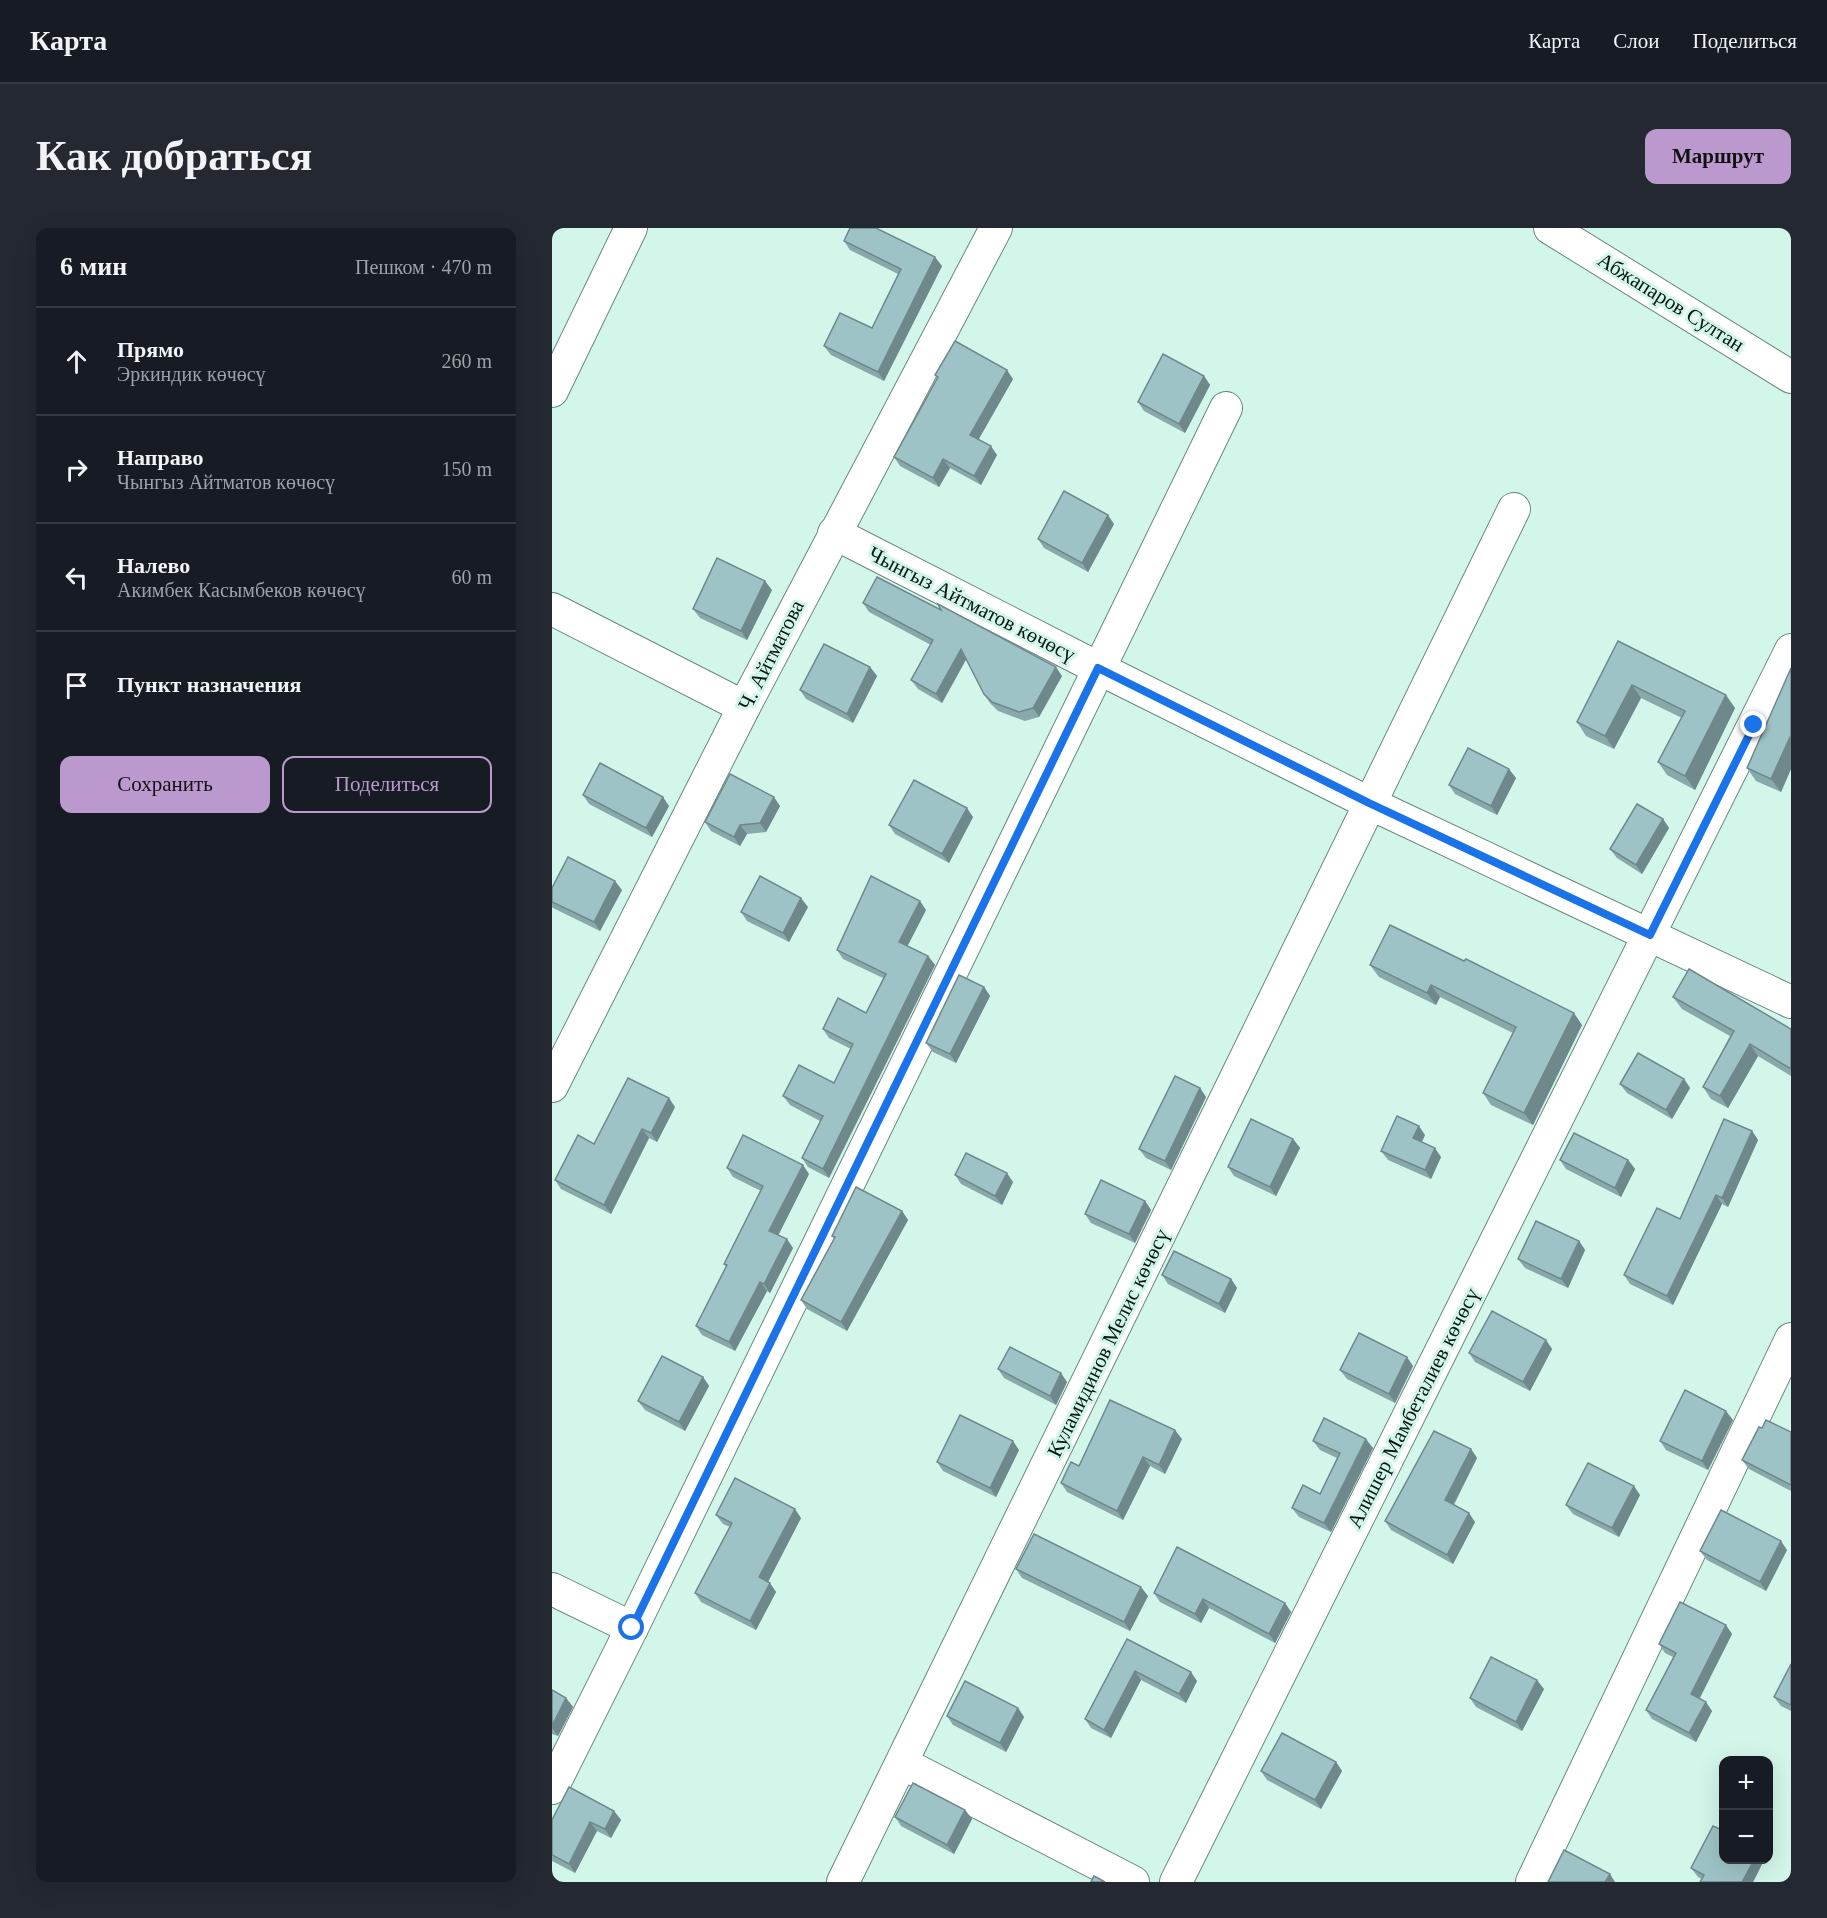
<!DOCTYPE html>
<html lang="ru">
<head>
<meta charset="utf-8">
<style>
	body { margin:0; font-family:Georgia,serif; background:#242831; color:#f1f3f6 }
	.controls { position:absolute; right:18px; bottom:18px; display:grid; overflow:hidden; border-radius:12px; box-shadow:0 6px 24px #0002 }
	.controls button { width:54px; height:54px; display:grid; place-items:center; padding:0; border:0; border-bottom:2px solid #363941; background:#171b24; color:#f1f3f6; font:30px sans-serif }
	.stop { position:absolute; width:18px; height:18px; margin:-14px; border:4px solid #1a73e8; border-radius:50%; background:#fff }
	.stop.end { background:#1a73e8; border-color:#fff; box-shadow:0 2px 6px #0008 }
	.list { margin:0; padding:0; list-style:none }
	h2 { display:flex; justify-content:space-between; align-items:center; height:78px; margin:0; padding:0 24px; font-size:26px }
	h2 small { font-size:20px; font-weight:400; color:#9ea1a6 }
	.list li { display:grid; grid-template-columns:39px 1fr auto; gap:18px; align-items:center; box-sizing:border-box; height:108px; padding:0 24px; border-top:2px solid #363941 }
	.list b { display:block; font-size:22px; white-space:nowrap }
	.list p { margin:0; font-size:20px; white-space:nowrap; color:#9ea1a6 }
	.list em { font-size:20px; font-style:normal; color:#9ea1a6 }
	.actions { display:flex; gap:12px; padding:18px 24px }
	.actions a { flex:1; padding:14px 0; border:2px solid #bb99ce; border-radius:12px; text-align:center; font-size:21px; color:#bb99ce }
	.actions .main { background:#bb99ce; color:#111 }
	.icon { flex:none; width:33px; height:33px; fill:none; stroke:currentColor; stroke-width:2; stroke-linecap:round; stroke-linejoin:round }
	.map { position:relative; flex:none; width:1239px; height:1654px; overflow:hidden; border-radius:12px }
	header { display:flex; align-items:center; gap:36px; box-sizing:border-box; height:84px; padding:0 30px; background:#171b24; border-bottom:2px solid #363941 }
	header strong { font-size:28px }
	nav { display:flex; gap:33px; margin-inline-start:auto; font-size:21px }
	.intro { display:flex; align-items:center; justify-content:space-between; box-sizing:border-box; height:144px; padding:0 36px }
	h1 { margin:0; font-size:42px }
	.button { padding:15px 27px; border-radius:12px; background:#bb99ce; color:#111; font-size:21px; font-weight:700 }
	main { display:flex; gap:36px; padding:0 36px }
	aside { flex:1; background:#171b24; border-radius:12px; box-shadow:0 6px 24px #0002 }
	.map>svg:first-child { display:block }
</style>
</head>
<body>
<header>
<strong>Карта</strong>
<nav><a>Карта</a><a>Слои</a><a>Поделиться</a></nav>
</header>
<div class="intro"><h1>Как добраться</h1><a class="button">Маршрут</a></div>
<main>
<aside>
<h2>6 мин<small>Пешком · 470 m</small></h2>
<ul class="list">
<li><svg class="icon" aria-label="ahead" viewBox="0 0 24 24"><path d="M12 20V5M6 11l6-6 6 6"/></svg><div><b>Прямо</b><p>Эркиндик көчөсү</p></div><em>260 m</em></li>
<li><svg class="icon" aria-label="right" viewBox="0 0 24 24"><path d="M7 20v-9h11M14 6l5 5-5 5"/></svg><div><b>Направо</b><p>Чынгыз Айтматов көчөсү</p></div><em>150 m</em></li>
<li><svg class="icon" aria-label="left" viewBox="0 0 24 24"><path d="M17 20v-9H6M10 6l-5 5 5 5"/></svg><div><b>Налево</b><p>Акимбек Касымбеков көчөсү</p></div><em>60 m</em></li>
<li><svg class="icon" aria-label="arrive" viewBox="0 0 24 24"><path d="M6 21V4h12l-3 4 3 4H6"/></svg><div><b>Пункт назначения</b></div></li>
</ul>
<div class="actions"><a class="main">Сохранить</a><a>Поделиться</a></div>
</aside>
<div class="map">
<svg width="1239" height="1654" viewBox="0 0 1239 1654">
	<rect width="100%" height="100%" fill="#d3f6ea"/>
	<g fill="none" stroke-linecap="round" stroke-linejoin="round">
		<!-- minor casing -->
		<g stroke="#68897e" stroke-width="34">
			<g id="minor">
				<path d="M998,0L1239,149"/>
				<path d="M0,163L79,0"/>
				<path d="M282,305L546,440L817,575L1239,774"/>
				<path d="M0,381L192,479"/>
				<path d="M0,858L192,479L444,0"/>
				<path d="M0,1361L80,1400"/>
				<path d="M350,1535L581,1654"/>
				<path d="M0,1560L80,1400L674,180"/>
				<path d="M291,1654L962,281"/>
				<path d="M624,1654L1239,422"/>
				<path d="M980,1654L1239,1111"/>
			</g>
		</g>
		<!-- minor -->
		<use href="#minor" stroke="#fff" stroke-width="32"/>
	</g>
	<!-- wall -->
	<g fill="#88a8aa">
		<path d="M292,13L390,38L332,153L279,127L272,118L320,100L346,46L298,22Z"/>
		<path d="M383,147L461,151L426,212L445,227L429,257L398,240L387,259L348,238L342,229L385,151Z"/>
		<path d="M652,148L658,157L633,205L592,183L586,174Z"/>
		<path d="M562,296L536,344L492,320L486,311Z"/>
		<path d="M220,362L195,412L148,390L141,381Z"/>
		<path d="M311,375L510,448L487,489L473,493L446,483L438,475L432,466L414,431L390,475L366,461L359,452L379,417L317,384Z"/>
		<path d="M1066,413L1183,480L1143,562L1115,547L1106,534L1130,490L1089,470L1062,521L1034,508L1025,494Z"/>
		<path d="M318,439L325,448L301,495L254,471L248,462Z"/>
		<path d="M1239,440V541L1229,564L1204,553L1195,540Z"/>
		<path d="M964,550L945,587L903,566L897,557Z"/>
		<path d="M31,567L117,578L100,609L37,576Z"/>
		<path d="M228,578L214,604L195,606L188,618L159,603L153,594Z"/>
		<path d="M421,589L397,635L343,606L337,597Z"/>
		<path d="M1111,591L1117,600L1090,646L1065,630L1058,621Z"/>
		<path d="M0,660L70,662L48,703L1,680L0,679Z"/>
		<path d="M256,679L237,714L195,693L189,684Z"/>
		<path d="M374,682L355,718L376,728L383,737L277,950L256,939L250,930L268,893L238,877L231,868L282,855L299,821L277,810L271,801L314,785L331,750L291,731L285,722Z"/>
		<path d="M818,737L1030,797L981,897L939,877L931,865L961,805L888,769L884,777L827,749Z"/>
		<path d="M432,759L438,768L404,835L381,824L374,815Z"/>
		<path d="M1121,769L1239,801V848L1206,828L1176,880L1159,871L1151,859L1178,808L1130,781Z"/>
		<path d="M1132,851L1138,860L1120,891L1075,865L1068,856Z"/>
		<path d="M648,860L654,869L619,942L594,930L587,921Z"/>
		<path d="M123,879L105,914L97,910L59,986L9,961L3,952L42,916Z"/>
		<path d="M1200,903L1206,912L1176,979L1170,976L1121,1077L1078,1056L1072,1047L1128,991Z"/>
		<path d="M873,907L870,914L889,929L879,951L836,932L829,923Z"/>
		<path d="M741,911L748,920L724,968L682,948L676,939Z"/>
		<path d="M1008,932H1076L1083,941L1069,969L1014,941Z"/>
		<path d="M175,940L257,946L226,1007L241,1020L218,1065L215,1063L183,1123L150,1107L144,1098L174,1039L172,1036L209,963L181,949Z"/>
		<path d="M403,947L461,954L450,977L409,956Z"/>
		<path d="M593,973L599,982L583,1015L539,995L533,986Z"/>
		<path d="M350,983L356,992L295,1103L255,1081L249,1072L282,1011L280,1008Z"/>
		<path d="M1027,1013L1033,1022L1016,1060L973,1040L966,1031Z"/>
		<path d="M610,1047L679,1051L685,1060L673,1085L616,1056Z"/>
		<path d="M994,1112L1000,1121L978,1163L923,1134L917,1125Z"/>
		<path d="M861,1138L843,1175L795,1151L788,1142Z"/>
		<path d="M446,1141L515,1154L504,1177L452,1150Z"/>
		<path d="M151,1149L157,1158L133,1203L93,1182L86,1173Z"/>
		<path d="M1181,1192L1156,1242L1114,1222L1108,1213Z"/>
		<path d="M1210,1200L1239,1204V1263L1197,1241L1190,1232Z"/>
		<path d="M630,1211L613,1246L598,1238L571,1292L515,1264L509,1255L527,1238Z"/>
		<path d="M761,1213L821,1220L779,1304L747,1289L740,1280L768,1266L785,1230L768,1222Z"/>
		<path d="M919,1221L925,1230L902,1277L923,1294L901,1336L839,1302L833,1293Z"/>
		<path d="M467,1222L444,1269L391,1243L385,1234Z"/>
		<path d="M1088,1267L1067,1309L1021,1286L1014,1277Z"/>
		<path d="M164,1287L249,1290L216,1353L224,1364L204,1402L149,1374L143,1365L178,1299L171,1296Z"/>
		<path d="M1235,1322L1214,1363L1155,1332L1148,1323Z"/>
		<path d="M464,1341L596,1368L578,1403L470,1350Z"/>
		<path d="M602,1365L733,1375L739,1384L723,1415L657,1380L649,1395L608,1374Z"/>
		<path d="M1180,1406L1148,1470L1160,1483L1144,1514L1100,1491L1094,1482L1121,1429L1113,1425L1107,1416Z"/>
		<path d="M575,1411L645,1453L634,1475L589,1452L559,1510L539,1500L533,1491Z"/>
		<path d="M1239,1436V1483L1229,1478L1222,1469Z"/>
		<path d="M992,1461L970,1503L924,1479L918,1470Z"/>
		<path d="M0,1462L14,1470L21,1479L6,1508L0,1506Z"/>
		<path d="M466,1480L472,1489L454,1524L401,1497L395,1488Z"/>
		<path d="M784,1534L790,1543L769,1581L715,1552L709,1543Z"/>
		<path d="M413,1582L420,1591L402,1626L349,1598L343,1589Z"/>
		<path d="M62,1583L69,1592L59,1610L45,1603L23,1645L0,1633V1592Z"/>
		<path d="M1212,1632L1201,1654H1148L1150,1651L1146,1649L1139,1640Z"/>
	</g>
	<!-- shaded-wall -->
	<g fill="#6f888b">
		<path d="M383,29L390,38L332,153L326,144Z"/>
		<path d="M455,142L461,151L424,216L418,207Z"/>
		<path d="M652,148L658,157L633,205L627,196Z"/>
		<path d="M439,218L445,227L429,257L422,248Z"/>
		<path d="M391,231L398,240L387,259L381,250Z"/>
		<path d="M556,287L562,296L536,344L530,335Z"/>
		<path d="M213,353L220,362L195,412L189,403Z"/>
		<path d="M409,421L415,430L390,475L384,466Z"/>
		<path d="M318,439L325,448L301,495L295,486Z"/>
		<path d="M504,439L510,448L487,489L481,480Z"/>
		<path d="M1080,457L1089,470L1062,521L1053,508Z"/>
		<path d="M1174,467L1183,480L1143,562L1133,548Z"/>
		<path d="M1239,507V541L1229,564L1219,551Z"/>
		<path d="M957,541L964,550L945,587L939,578Z"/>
		<path d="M111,569L117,578L100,609L94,600Z"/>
		<path d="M222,569L228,578L214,604L208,595Z"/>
		<path d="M415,580L421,589L397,635L390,626Z"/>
		<path d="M1111,591L1117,600L1090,646L1084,637Z"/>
		<path d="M188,597L195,606L188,618L182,609Z"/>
		<path d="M63,653L70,662L48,703L42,694Z"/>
		<path d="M249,670L256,679L237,714L231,705Z"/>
		<path d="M368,673L374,682L353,723L347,714Z"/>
		<path d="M376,728L383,737L277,950L271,941Z"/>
		<path d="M879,757L888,769L884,777L875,765Z"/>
		<path d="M432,759L438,768L404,835L398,826Z"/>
		<path d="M1022,785L1030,797L981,897L972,885Z"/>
		<path d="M1198,816L1206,828L1176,880L1168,868Z"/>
		<path d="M1132,851L1138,860L1120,891L1114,882Z"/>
		<path d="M648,860L654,869L619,942L613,933Z"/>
		<path d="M117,870L123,879L105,914L99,905Z"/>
		<path d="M867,898L873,907L867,919L861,910Z"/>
		<path d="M90,901L97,910L59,986L52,977Z"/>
		<path d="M1200,903L1206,912L1176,979L1170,970Z"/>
		<path d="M741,911L748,920L724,968L718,959Z"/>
		<path d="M883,920L889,929L879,951L873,942Z"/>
		<path d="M1076,932L1083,941L1069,969L1063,960Z"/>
		<path d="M251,937L257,946L224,1012L217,1003Z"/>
		<path d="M455,945L461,954L450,977L443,968Z"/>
		<path d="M1164,967L1170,976L1121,1077L1115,1068Z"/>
		<path d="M593,973L599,982L583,1015L577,1006Z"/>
		<path d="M350,983L356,992L295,1103L289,1094Z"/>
		<path d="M235,1011L241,1020L218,1065L212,1056Z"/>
		<path d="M1027,1013L1033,1022L1016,1060L1009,1051Z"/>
		<path d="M679,1051L685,1060L673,1085L667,1076Z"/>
		<path d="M208,1054L215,1063L183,1123L177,1114Z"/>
		<path d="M994,1112L1000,1121L978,1163L971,1154Z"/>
		<path d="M855,1129L861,1138L843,1175L837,1166Z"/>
		<path d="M509,1145L515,1154L504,1177L498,1168Z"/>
		<path d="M151,1149L157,1158L133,1203L127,1194Z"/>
		<path d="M1174,1183L1181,1192L1156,1242L1150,1233Z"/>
		<path d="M623,1202L630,1211L613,1246L607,1237Z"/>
		<path d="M814,1211L821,1220L779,1304L772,1295Z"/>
		<path d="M461,1213L467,1222L444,1269L438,1260Z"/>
		<path d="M919,1221L925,1230L899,1281L893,1272Z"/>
		<path d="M591,1229L598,1238L571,1292L565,1283Z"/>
		<path d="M1082,1258L1088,1267L1067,1309L1060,1300Z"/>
		<path d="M243,1281L249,1290L214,1358L207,1349Z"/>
		<path d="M917,1285L923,1294L901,1336L895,1327Z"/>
		<path d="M1229,1313L1235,1322L1214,1363L1208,1354Z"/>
		<path d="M218,1355L224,1364L204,1402L198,1393Z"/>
		<path d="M589,1359L596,1368L578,1403L572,1394Z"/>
		<path d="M651,1371L657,1380L649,1395L643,1386Z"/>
		<path d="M733,1375L739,1384L723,1415L717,1406Z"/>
		<path d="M1174,1397L1180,1406L1145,1475L1139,1466Z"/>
		<path d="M583,1443L589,1452L559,1510L552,1502Z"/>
		<path d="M639,1444L645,1453L634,1475L627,1466Z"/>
		<path d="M985,1452L992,1461L970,1503L964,1494Z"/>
		<path d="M14,1470L21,1479L6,1508L0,1500V1498Z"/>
		<path d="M1154,1474L1160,1483L1144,1514L1137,1505Z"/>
		<path d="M466,1480L472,1489L454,1524L448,1515Z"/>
		<path d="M784,1534L790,1543L769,1581L763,1572Z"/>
		<path d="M413,1582L420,1591L402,1626L395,1617Z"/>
		<path d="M62,1583L69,1592L59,1610L53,1601Z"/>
		<path d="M38,1594L45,1603L23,1645L17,1636Z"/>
		<path d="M1202,1632H1212L1201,1654H1190Z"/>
		<path d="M1058,1646L1063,1654H1053Z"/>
	</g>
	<!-- building -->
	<g fill="#9ec3c6" stroke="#6f888b" stroke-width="1.5">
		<path d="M298,0H324L383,29L326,144L272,118L288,85L320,100L349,41L292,13Z"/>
		<path d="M403,113L455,142L418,207L439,218L422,248L391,231L381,250L342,229L386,149L383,147Z"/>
		<path d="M611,126L652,148L627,196L586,174Z"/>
		<path d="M512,263L556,287L530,335L486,311Z"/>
		<path d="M165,330L213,353L189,403L141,381Z"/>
		<path d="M325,349L389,382L386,376L504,439L481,480L467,484L440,474L432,466L409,421L384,466L359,452L381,412L311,375Z"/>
		<path d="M1066,413L1174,467L1133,548L1106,534L1133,483L1080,457L1053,508L1025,494Z"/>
		<path d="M272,416L318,439L295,486L248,462Z"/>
		<path d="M1239,440V507L1219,551L1195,540Z"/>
		<path d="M916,520L957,541L939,578L897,557Z"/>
		<path d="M48,535L111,569L94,600L31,567Z"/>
		<path d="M178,546L222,569L208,595L188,597L182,609L153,594Z"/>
		<path d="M362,552L415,580L390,626L337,597Z"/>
		<path d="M1085,576L1111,591L1084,637L1058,621Z"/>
		<path d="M16,629L63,653L42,694L0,674V660Z"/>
		<path d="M208,648L249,670L231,705L189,684Z"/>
		<path d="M319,648L368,673L347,714L376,728L271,941L250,930L271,888L231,868L247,837L282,855L301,816L271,801L286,770L314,785L334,746L285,722Z"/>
		<path d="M838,697L912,733L914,731L1022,785L972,885L931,865L964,799L879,757L875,765L818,737Z"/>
		<path d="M1137,741L1239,801V841L1198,816L1168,868L1151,859L1182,803L1121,769Z"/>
		<path d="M407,747L432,759L398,826L374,815Z"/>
		<path d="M1086,825L1132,851L1114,882L1068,856Z"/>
		<path d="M623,848L648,860L613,933L587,921Z"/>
		<path d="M76,850L117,870L99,905L90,901L52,977L3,952L26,907L42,916Z"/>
		<path d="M845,888L867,898L861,910L883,920L873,942L829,923Z"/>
		<path d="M699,891L741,911L718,959L676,939Z"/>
		<path d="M1172,891L1200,903L1170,970L1164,967L1115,1068L1072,1047L1105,980L1128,991Z"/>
		<path d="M1022,905L1076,932L1063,960L1008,932Z"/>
		<path d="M191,907L251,937L217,1003L235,1011L212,1056L208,1054L177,1114L144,1098L175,1037L172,1036L211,958L175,940Z"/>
		<path d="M414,925L455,945L443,968L403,947Z"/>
		<path d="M549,952L593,973L577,1006L533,986Z"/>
		<path d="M304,959L350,983L289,1094L249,1072L283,1009L280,1008Z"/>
		<path d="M984,993L1027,1013L1009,1051L966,1031Z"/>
		<path d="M622,1023L679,1051L667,1076L610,1047Z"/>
		<path d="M940,1083L994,1112L971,1154L917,1125Z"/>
		<path d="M807,1105L855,1129L837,1166L788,1142Z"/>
		<path d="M458,1119L509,1145L498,1168L446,1141Z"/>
		<path d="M110,1128L151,1149L127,1194L86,1173Z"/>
		<path d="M1133,1162L1174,1183L1150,1233L1108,1213Z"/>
		<path d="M558,1172L623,1202L607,1237L591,1229L565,1283L509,1255L519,1234L527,1238Z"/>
		<path d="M408,1187L461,1213L438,1260L385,1234Z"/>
		<path d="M772,1190L814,1211L772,1295L740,1280L751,1257L768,1266L788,1225L761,1213Z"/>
		<path d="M1214,1192L1239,1204V1257L1190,1232L1207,1199L1210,1200Z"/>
		<path d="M882,1203L919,1221L893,1272L917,1285L895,1327L833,1293Z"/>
		<path d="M1036,1235L1082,1258L1060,1300L1014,1277Z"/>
		<path d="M183,1250L243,1281L207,1349L218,1355L198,1393L143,1365L180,1295L164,1287Z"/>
		<path d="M1169,1282L1229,1313L1208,1354L1148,1323Z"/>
		<path d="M482,1306L589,1359L572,1394L464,1341Z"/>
		<path d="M625,1319L733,1375L717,1406L651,1371L643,1386L602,1365Z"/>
		<path d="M1128,1374L1174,1397L1139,1466L1154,1474L1137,1505L1094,1482L1124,1425L1107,1416Z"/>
		<path d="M575,1411L639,1444L627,1466L583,1443L552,1502L533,1491Z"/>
		<path d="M939,1429L985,1452L964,1494L918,1470Z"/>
		<path d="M1239,1436V1477L1222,1469Z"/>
		<path d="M413,1453L466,1480L448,1515L395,1488Z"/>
		<path d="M0,1462L14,1470L0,1498Z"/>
		<path d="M730,1505L784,1534L763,1572L709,1543Z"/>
		<path d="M361,1555L413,1582L395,1617L343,1589Z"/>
		<path d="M17,1559L62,1583L53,1601L38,1594L17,1636L0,1627V1592Z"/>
		<path d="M1161,1598L1172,1603V1632H1202L1190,1654H1148L1152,1647L1139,1640Z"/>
		<path d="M1012,1622L1058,1646L1053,1654H996Z"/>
		<path d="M542,1648L553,1654H539Z"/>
	</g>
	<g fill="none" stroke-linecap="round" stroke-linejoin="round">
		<!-- route -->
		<path stroke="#1a73e8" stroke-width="8" d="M80,1400L546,440L817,575L1098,707L1202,497"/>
	</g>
	<g text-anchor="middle" stroke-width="6" stroke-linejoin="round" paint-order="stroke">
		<!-- street labels -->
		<g font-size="21" fill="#0a1713" stroke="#d3f6ea">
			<text transform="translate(1119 74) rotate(32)" y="7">Абжапаров Султан</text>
			<text transform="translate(420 376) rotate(27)" y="7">Чынгыз Айтматов көчөсү</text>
			<text transform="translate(219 427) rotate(-63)" y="7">Ч. Айтматова</text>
			<text transform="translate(556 1115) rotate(-64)" y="7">Куламидинов Мелис көчөсү</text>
			<text transform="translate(861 1180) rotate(-63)" y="7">Алишер Мамбеталиев көчөсү</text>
		</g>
	</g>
</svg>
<div class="controls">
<button>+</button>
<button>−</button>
</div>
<div class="stop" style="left:80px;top:1400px"></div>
<div class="stop end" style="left:1202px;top:497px"></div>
</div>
</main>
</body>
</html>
